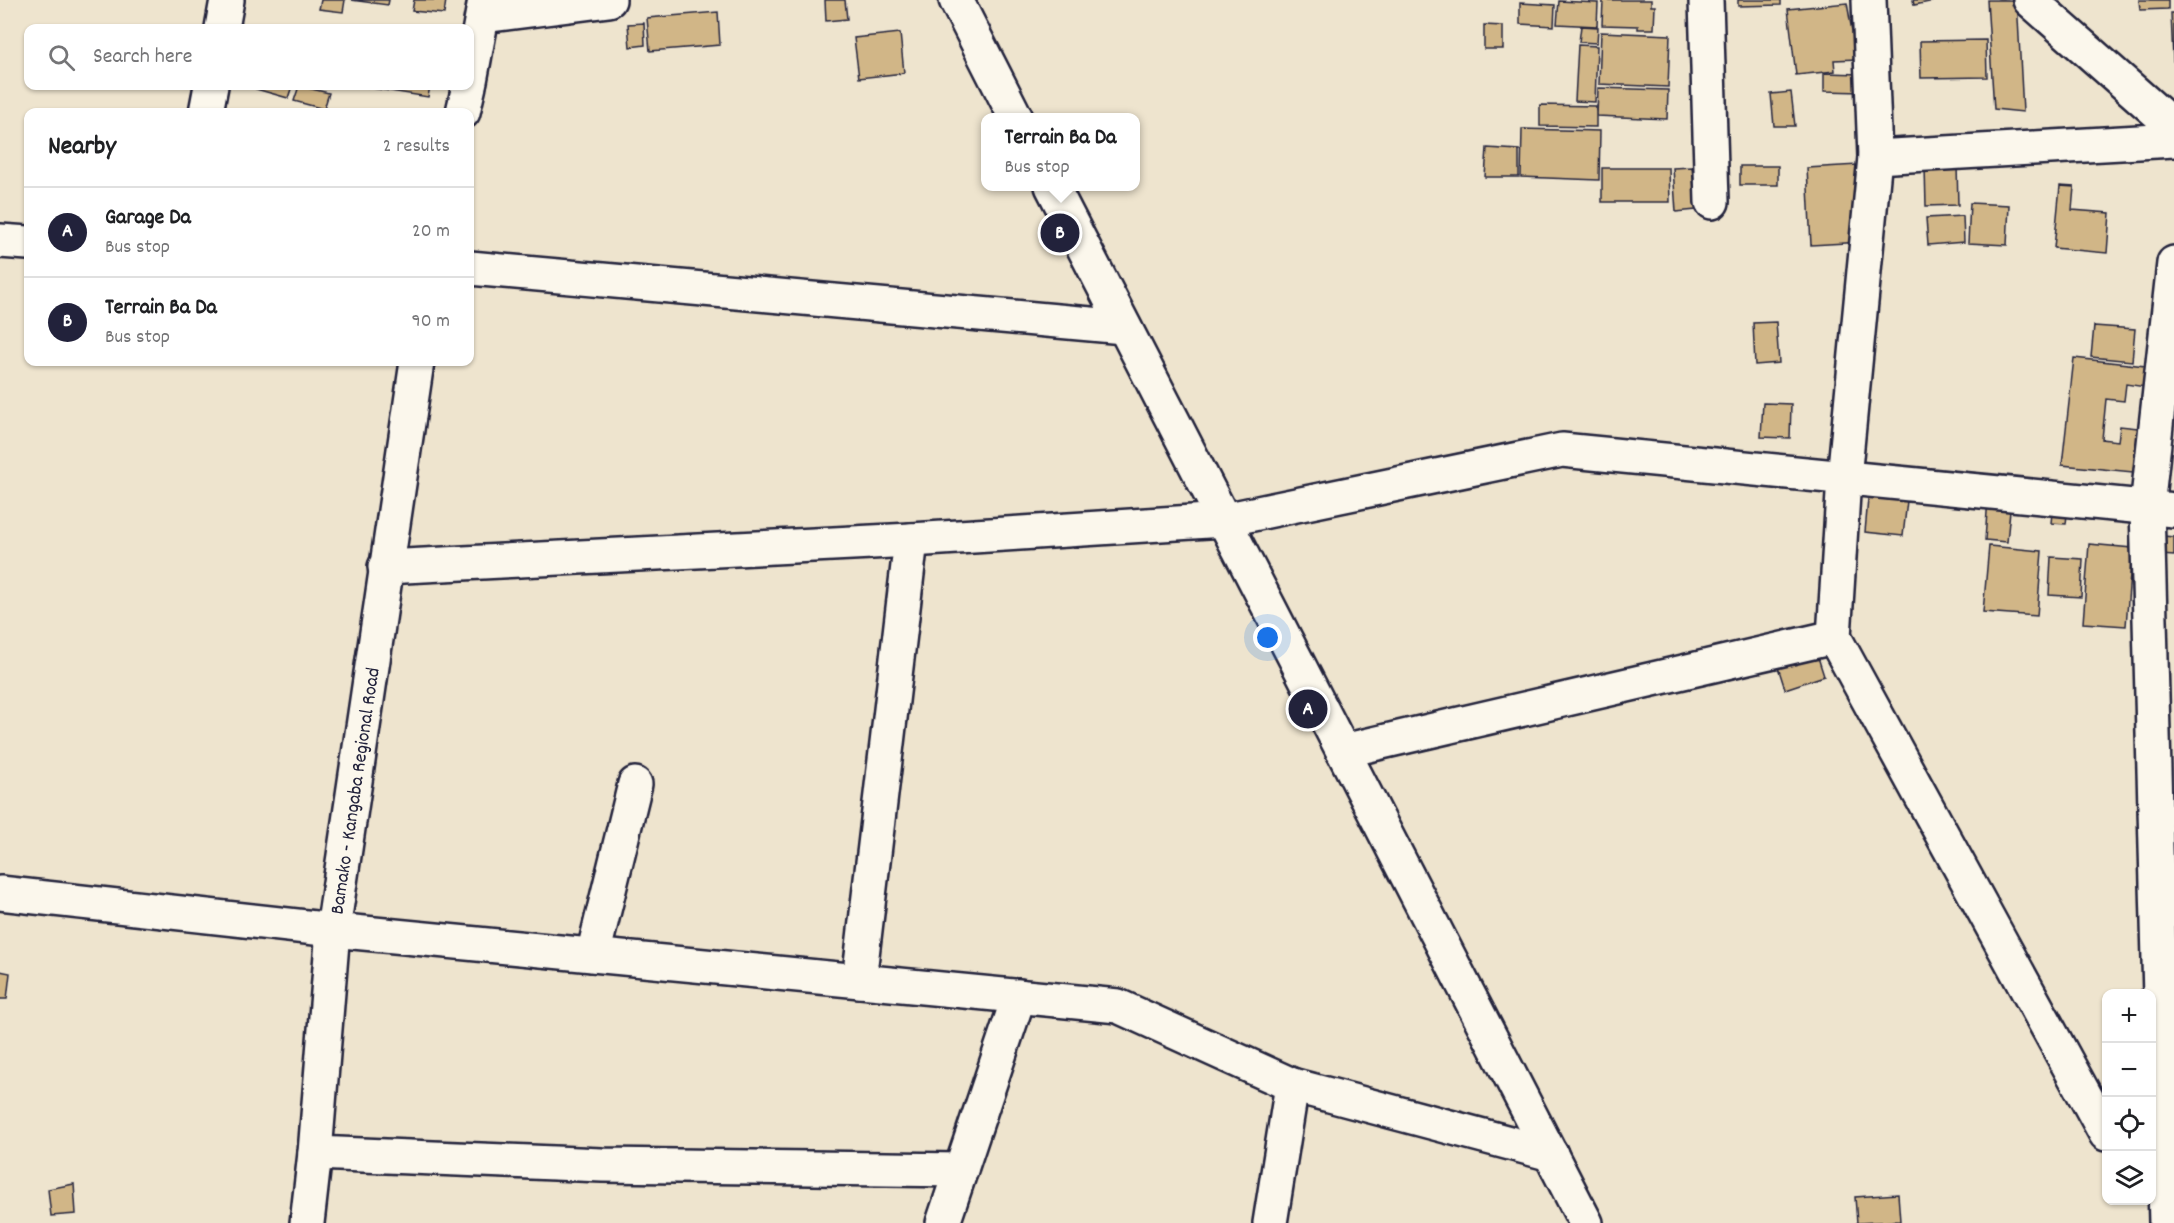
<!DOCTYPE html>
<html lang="en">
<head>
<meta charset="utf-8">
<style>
	body { margin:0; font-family:Dekko,sans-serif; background:#f2f2f2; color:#202124 }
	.controls { position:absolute; right:18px; bottom:18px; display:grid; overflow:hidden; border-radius:12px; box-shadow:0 2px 4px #0004 }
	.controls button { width:54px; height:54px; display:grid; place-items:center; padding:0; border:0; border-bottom:2px solid #e0e0e0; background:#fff; color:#202124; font:30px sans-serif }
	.you { position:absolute; left:1268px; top:638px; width:21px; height:21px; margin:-15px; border:4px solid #fff; border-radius:50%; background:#1a73e8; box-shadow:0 0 0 9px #1a73e833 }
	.badge { display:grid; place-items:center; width:39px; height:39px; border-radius:50%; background:#22223b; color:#fff; font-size:20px; font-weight:700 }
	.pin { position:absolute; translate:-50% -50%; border:3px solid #fff; box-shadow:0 2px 6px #0006 }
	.popup { position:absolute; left:981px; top:113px; width:159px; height:78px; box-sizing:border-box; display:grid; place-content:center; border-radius:12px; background:#fff; filter:drop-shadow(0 2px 4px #0005); font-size:20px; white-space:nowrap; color:#757577 }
	.popup b { font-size:22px; color:#202124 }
	.popup::after { content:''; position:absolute; left:50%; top:100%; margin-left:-12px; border:12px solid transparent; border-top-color:#fff }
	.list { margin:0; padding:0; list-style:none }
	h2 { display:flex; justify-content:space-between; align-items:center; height:78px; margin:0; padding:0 24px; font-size:26px }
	h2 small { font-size:20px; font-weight:400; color:#757577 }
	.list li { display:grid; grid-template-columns:39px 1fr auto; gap:18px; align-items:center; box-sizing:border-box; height:90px; padding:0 24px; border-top:2px solid #e0e0e0 }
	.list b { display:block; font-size:22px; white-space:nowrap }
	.list p { margin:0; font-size:20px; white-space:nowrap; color:#757577 }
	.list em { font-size:20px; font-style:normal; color:#757577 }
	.icon { flex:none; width:33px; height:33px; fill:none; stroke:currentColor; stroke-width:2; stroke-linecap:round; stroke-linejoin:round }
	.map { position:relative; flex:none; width:2174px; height:1223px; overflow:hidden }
	.search { position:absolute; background:#fff; box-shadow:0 2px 4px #0004; left:24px; top:24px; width:450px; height:66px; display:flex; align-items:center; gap:15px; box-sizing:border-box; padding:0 21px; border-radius:12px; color:#757577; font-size:22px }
	.panel { position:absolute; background:#fff; box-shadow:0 2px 4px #0004; left:24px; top:108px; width:450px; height:258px; border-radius:12px }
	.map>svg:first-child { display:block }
</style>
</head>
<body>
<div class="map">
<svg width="2174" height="1223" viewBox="0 0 2174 1223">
	<rect width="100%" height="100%" fill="#eee4ce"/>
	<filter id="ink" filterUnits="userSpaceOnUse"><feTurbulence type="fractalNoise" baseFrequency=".0167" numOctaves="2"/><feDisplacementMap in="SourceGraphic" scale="12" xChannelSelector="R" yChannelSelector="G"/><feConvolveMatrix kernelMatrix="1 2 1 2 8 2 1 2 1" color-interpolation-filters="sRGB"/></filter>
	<g filter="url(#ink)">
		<!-- building -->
		<g fill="#d1b687" stroke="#22223b" stroke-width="1.5">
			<path d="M321,0H345L343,12L319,9Z"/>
			<path d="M351,0H389L388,5Z"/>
			<path d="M414,0H446L444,14L412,11Z"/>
			<path d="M825,0H845L847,19L826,21Z"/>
			<path d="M1603,0H1651V6H1655L1654,29H1638V26L1602,25Z"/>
			<path d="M1738,0H1781V5L1738,6Z"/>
			<path d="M1913,0H1939L1914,5Z"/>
			<path d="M1987,0H2017L2023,112L1994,109Z"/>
			<path d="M2139,0H2168V9L2140,10Z"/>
			<path d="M1559,1L1598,3L1597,26L1557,24Z"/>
			<path d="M1520,3L1555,5L1554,26L1520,24Z"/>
			<path d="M1847,3L1857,59L1834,60L1835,71L1796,75L1788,9Z"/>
			<path d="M718,12L720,45L650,51L647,18Z"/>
			<path d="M2171,13H2174V61H2173Z"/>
			<path d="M644,23L645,45L630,47L628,24Z"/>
			<path d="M1484,25L1503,26V49H1484Z"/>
			<path d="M1581,26L1598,27L1597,43L1579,42Z"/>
			<path d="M1601,32L1670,35L1668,87L1599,84Z"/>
			<path d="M900,33L904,73L859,78L854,38Z"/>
			<path d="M1986,40L1987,77L1921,78L1920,41Z"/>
			<path d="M1578,45L1597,46L1595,102L1575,101Z"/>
			<path d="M1824,73L1861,74V92L1824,91Z"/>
			<path d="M257,86H292L288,98L256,89Z"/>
			<path d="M299,86L329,93L324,109L294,101Z"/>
			<path d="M359,86H430L428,97Z"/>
			<path d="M1598,88L1668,90L1667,119L1597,116Z"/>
			<path d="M1791,92L1795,126H1774L1771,94Z"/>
			<path d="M1540,105L1596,106V127L1540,126Z"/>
			<path d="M1522,129L1600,131L1599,180L1521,177Z"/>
			<path d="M1487,148L1519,150V177H1485Z"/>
			<path d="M1858,165L1863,242L1811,245L1807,168Z"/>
			<rect x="1740" y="166" width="38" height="19"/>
			<path d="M1957,166L1958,205L1926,206L1925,167Z"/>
			<path d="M1692,167L1696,210L1676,212L1673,168Z"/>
			<path d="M1602,168H1669L1670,202H1602Z"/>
			<path d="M2060,186L2074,187L2072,210L2110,213L2107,253L2054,248Z"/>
			<path d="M1970,203L2009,205L2007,245L1968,243Z"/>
			<path d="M1963,216L1964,242L1928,245L1926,218Z"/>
			<path d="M1776,322L1779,363L1755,365L1753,323Z"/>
			<path d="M2094,326L2135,329L2132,361L2091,357Z"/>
			<path d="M2074,358L2154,367L2152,388L2126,384L2124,401L2106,399L2102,439L2118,441L2120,426L2147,429L2143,473L2062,465Z"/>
			<path d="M1763,403L1791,404L1790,438L1761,437Z"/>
			<path d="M1869,488L1908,492L1903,536L1865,532Z"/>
			<path d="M1988,498L2011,500L2007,542L1985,540Z"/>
			<path d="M2053,504L2068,505L2066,524L2051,523Z"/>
			<path d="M2163,536L2174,537V556L2161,555Z"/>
			<path d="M2089,544L2132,548L2126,626L2083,623Z"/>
			<path d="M1989,546L2042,551L2037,616L1983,612Z"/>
			<path d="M2051,557L2083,559L2081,597L2049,595Z"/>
			<path d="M1816,651L1824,676L1785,689L1777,664Z"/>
			<path d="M0,971L10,973L7,999H0Z"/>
			<path d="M74,1184L76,1214L51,1216L48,1189Z"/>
			<path d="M1898,1194L1900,1221L1857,1223L1855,1197Z"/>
		</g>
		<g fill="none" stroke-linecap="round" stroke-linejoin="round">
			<!-- street casing -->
			<g stroke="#22223b" stroke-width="38">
				<g id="street">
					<path d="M956,0L1016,118"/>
					<path d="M1706,0L1712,202"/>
					<path d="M1869,0L1875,157L1844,478L1834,637L2106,1134"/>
					<path d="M2030,0L2174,127"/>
					<path d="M483,16L609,0"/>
					<path d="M222,28L227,0"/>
					<path d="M206,112L211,86"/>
					<path d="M1875,157L2174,140"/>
					<path d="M1052,186L1586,1223"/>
					<path d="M0,241L28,243"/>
					<path d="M470,268L1124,327"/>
					<path d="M385,567L911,540L1224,520L1562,450L2174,510"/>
					<path d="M1343,751L1834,637"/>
					<path d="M0,893L333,930L1118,1006L1292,1085L1551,1154"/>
					<path d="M593,955L635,784"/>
					<path d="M859,981L911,540"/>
					<path d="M315,1153L602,1165L961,1170"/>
					<path d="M943,1223L1019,996"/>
					<path d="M1270,1223L1292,1085"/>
					<path d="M2166,1223L2147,507L2174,263"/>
				</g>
			</g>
			<!-- secondary casing -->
			<g stroke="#22223b" stroke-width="38">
				<g id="secondary">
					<path d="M470,81L485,0"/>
					<path d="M463,112L469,86"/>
					<path id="s1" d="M307,1223L315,1153L333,930L417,362"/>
				</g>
			</g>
			<!-- street -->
			<use href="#street" stroke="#fbf7ec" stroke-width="33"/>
			<!-- secondary -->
			<use href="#secondary" stroke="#fbf7ec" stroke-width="33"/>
		</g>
	</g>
	<g text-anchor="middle" stroke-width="6" stroke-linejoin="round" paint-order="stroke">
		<!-- street labels -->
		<g font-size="20" fill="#22223b" stroke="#fbf7ec">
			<text dy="7" stroke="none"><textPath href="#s1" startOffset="435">Bamako - Kangaba Regional Road</textPath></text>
		</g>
	</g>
</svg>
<div class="controls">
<button>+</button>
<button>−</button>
<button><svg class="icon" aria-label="locate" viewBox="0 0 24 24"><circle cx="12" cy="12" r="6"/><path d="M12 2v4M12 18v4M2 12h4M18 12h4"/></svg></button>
<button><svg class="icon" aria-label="layers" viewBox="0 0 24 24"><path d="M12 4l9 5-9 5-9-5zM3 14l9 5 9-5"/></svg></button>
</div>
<div class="you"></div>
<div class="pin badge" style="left:1308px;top:709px">A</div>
<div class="pin badge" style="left:1060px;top:233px">B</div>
<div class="popup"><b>Terrain Ba Da</b>Bus stop</div>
<div class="search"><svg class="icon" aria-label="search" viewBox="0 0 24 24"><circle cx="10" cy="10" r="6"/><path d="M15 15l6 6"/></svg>Search here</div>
<section class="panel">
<h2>Nearby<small>2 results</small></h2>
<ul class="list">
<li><span class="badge">A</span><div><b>Garage Da</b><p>Bus stop</p></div><em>20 m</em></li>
<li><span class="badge">B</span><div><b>Terrain Ba Da</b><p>Bus stop</p></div><em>90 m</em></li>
</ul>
</section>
</div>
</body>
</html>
